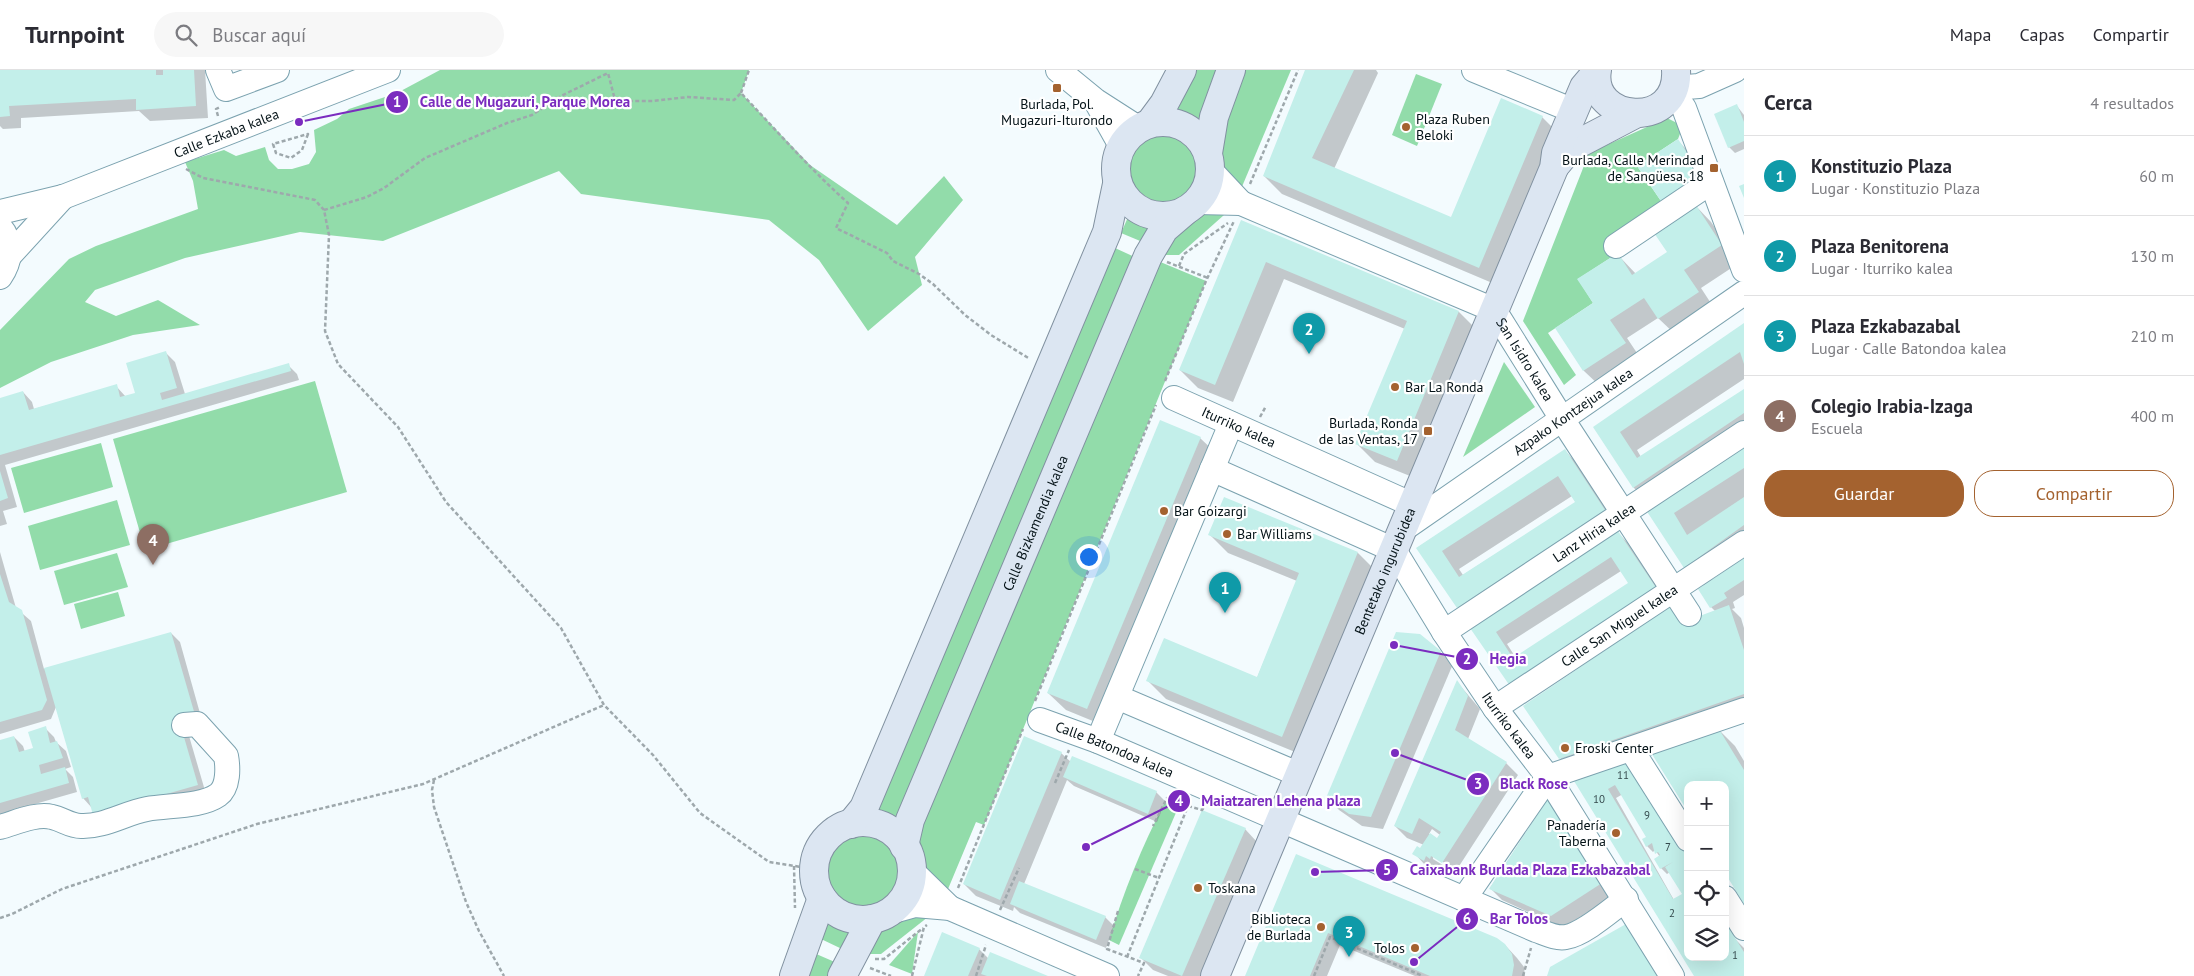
<!DOCTYPE html>
<html lang="es">
<head>
<meta charset="utf-8">
<style>
	body { margin:0; font-family:"PT Sans",sans-serif; background:#f7f7f7; color:#2b2b33 }
	.controls { position:absolute; right:15px; bottom:15px; display:grid; overflow:hidden; border-radius:10px; box-shadow:0 5px 20px #0002 }
	.controls button { width:45px; height:45px; display:grid; place-items:center; padding:0; border:0; border-bottom:1px solid #e1e1e2; background:#fff; color:#2b2b33; font:25px sans-serif }
	.you { position:absolute; left:1088px; top:486px; width:18px; height:18px; margin:-12px; border:4px solid #fff; border-radius:50%; background:#1a73e8; box-shadow:0 0 0 8px #1a73e833 }
	.badge { display:grid; place-items:center; width:32px; height:32px; border-radius:50%; background:#a4622f; color:#fff; font-size:16px; font-weight:700 }
	.pin { position:absolute; translate:-50% -41px; filter:drop-shadow(0 1px 2px #0008) }
	.pin::after { content:''; position:absolute; top:26px; width:18px; height:15px; background:inherit; clip-path:polygon(0 0,100% 0,50% 100%) }
	.list { margin:0; padding:0; list-style:none }
	h2 { display:flex; justify-content:space-between; align-items:center; height:65px; margin:0; padding:0 20px; font-size:21px }
	h2 small { font-size:16px; font-weight:400; color:#7c7c81 }
	.list li { display:grid; grid-template-columns:32px 1fr auto; gap:15px; align-items:center; box-sizing:border-box; height:80px; padding:0 20px; border-top:1px solid #e1e1e2 }
	.list b { display:block; font-size:19px; white-space:nowrap }
	.list p { margin:0; font-size:16px; white-space:nowrap; color:#7c7c81 }
	.list em { font-size:16px; font-style:normal; color:#7c7c81 }
	.actions { display:flex; gap:10px; padding:15px 20px }
	.actions a { flex:1; padding:11px 0; border:1px solid #a4622f; border-radius:20px; text-align:center; font-size:18px; color:#a4622f }
	.actions .main { background:#a4622f; color:#fff }
	.icon { flex:none; width:28px; height:28px; fill:none; stroke:currentColor; stroke-width:2; stroke-linecap:round; stroke-linejoin:round }
	.map { position:relative; flex:none; width:1744px; height:906px; overflow:hidden }
	header { display:flex; align-items:center; gap:30px; box-sizing:border-box; height:70px; padding:0 25px; background:#fff; border-bottom:1px solid #e1e1e2 }
	header strong { font-size:24px }
	nav { display:flex; gap:28px; margin-inline-start:auto; font-size:18px }
	.search { width:350px; height:45px; background:#f7f7f7; display:flex; align-items:center; gap:12px; box-sizing:border-box; padding:0 18px; border-radius:28px; color:#7c7c81; font-size:19px }
	main { display:flex }
	aside { flex:1; background:#fff }
	.map>svg:first-child { display:block }
</style>
</head>
<body>
<header>
<strong>Turnpoint</strong>
<div class="search"><svg class="icon" aria-label="search" viewBox="0 0 24 24"><circle cx="10" cy="10" r="6"/><path d="M15 15l6 6"/></svg>Buscar aquí</div>
<nav><a>Mapa</a><a>Capas</a><a>Compartir</a></nav>
</header>
<main>
<div class="map">
<svg width="1744" height="906" viewBox="0 0 1744 906">
	<rect width="100%" height="100%" fill="#f3fbfe"/>
	<!-- green -->
	<g fill="#92dcaa">
		<path d="M440,0H749L741,23L810,95L897,155L944,106L963,130L915,187L922,215L868,261L819,190L769,150L581,124L559,101L383,171L300,162L185,188L95,220L85,232L116,246L158,230L200,255L133,265L51,292L0,318V260L69,189L96,176L198,139L193,111L185,92L224,80L236,86L265,77L269,90L278,99H292L309,94L316,82L314,60L337,49L349,39L397,23Z"/>
		<path d="M1192,0H1220L1198,51L1184,43L1175,42Z"/>
		<path d="M1241,0H1291L1241,119L1228,110L1222,89L1223,47Z"/>
		<path d="M1416,4L1442,14L1417,76L1392,65Z"/>
		<path d="M1667,48L1683,56L1678,69L1637,96L1663,134L1604,171L1618,183L1578,209L1593,233L1548,263L1576,305L1564,315L1523,251L1589,83Z"/>
		<path d="M1160,64C1189,64 1209,86 1196,114C1192,121 1189,123 1183,127C1156,144 1119,116 1131,85C1132,82 1133,78 1136,75C1142,69 1151,67 1160,64Z"/>
		<path d="M1233,137L1179,185H1161L1182,155L1202,144Z"/>
		<path d="M1129,145L1155,156L1145,173L1121,163Z"/>
		<path d="M1115,178L1139,189L898,753L886,746L872,743Z"/>
		<path d="M1158,191L1206,211L984,755L976,752L943,831L920,800L919,773L922,748Z"/>
		<path d="M1504,292L1535,337L1463,387Z"/>
		<path d="M315,311L347,422L145,480L113,369Z"/>
		<path d="M101,373L113,417L24,443L11,398Z"/>
		<path d="M117,430L130,475L40,500L28,456Z"/>
		<path d="M117,483L128,517L64,535L54,501Z"/>
		<path d="M118,522L125,546L81,559L74,534Z"/>
		<path d="M1165,732L1178,738L1119,875L1109,870C1123,823 1142,776 1165,732Z"/>
		<circle cx="863" cy="801" r="35"/>
		<path d="M911,843H933L881,884H861L878,862Z"/>
		<path d="M828,849L841,857L854,860L842,879L821,869Z"/>
		<path d="M918,862L912,904L889,895Z"/>
		<path d="M814,883L837,893L832,906H804Z"/>
	</g>
	<!-- shadow -->
	<g fill="#0003" fill-rule="evenodd">
		<path d="M0,0H205L208,48L150,51L139,41L21,48V58L3,59L0,56Z"/>
		<path d="M1307,0H1376L1378,3L1334,99L1451,148L1542,47L1560,65L1497,215L1282,124L1264,106Z"/>
		<path d="M1737,36L1744,45V79L1735,83L1729,77Z"/>
		<path d="M1678,71L1690,83L1694,134L1711,152L1739,193L1701,218L1716,241L1677,266L1658,248L1627,268L1643,292L1602,318L1584,301L1556,258L1595,233L1618,185L1636,204L1668,183Z"/>
		<path d="M1242,152L1459,242L1477,260L1415,408L1375,392L1357,374L1405,259L1284,209L1233,332L1198,318L1180,300Z"/>
		<path d="M1744,255V309L1637,380L1641,387L1744,320V486L1712,508L1713,510L1744,490V525L1733,532L1735,538L1732,539L1741,548L1744,558V640L1573,700L1560,688L1669,538L1683,553L1715,541L1711,537L1704,516L1685,497L1650,434L1634,418L1595,358Z"/>
		<path d="M166,283L175,292L185,324L288,295L297,304L299,310L5,395L17,437L3,441L7,454L0,456V329L23,322L32,332L34,339L116,316L126,327L137,324Z"/>
		<path d="M1200,368L1218,385L1105,656L1066,640L1048,623Z"/>
		<path d="M1565,381L1583,399L1622,458L1617,462L1630,475L1670,534L1525,630L1476,556L1458,537L1417,478ZM1572,426L1576,433L1463,505L1459,499ZM1621,501L1630,514L1516,588L1507,574Z"/>
		<path d="M1225,429L1358,483L1376,501L1300,684L1166,629L1148,611L1257,608L1297,511L1228,483L1210,465Z"/>
		<path d="M0,482L16,538L31,551L44,599L171,563L180,572L203,654L187,659L206,724L92,738L83,728L56,637L51,649L0,664Z"/>
		<path d="M1440,582L1453,594L1383,759L1362,756L1339,740L1327,728Z"/>
		<path d="M1457,612L1480,639L1468,669L1506,693L1518,705L1454,804L1444,798L1442,800L1439,798L1436,802L1426,796L1414,783L1420,780L1424,775L1407,768L1395,756ZM1432,759L1440,765L1437,769L1429,764ZM1433,786L1448,795L1446,797L1433,789Z"/>
		<path d="M45,658L54,667L56,672L66,681L71,697L65,699L73,707L77,722L0,744V671L14,667L23,676L25,682L34,679Z"/>
		<path d="M1717,658L1735,676L1744,691V832L1725,715L1652,681Z"/>
		<path d="M1061,683L1071,692L1156,722L1165,731L1157,752L1074,716L1067,710L1024,814L1105,847L1114,856L1106,878L1020,843L1014,837L1013,841L976,826L964,814Z"/>
		<path d="M1622,689L1688,788V887H1725V848L1736,867L1729,860L1732,866L1744,878V906H1695L1575,711ZM1623,724L1648,767L1647,776L1653,782L1655,780L1660,787L1661,798L1667,804L1670,802L1684,824L1674,830L1616,728Z"/>
		<path d="M1549,728L1613,826L1563,858L1502,830L1490,818Z"/>
		<path d="M1245,759L1257,772L1200,906H1168L1153,900L1141,888Z"/>
		<path d="M1297,786L1505,875L1517,888L1524,897L1525,906H1415L1340,875L1327,906H1247Z"/>
		<path d="M1638,867L1661,906H1548L1551,898Z"/>
		<path d="M979,879L989,889L1044,906H925Z"/>
	</g>
	<!-- building -->
	<g fill="#c3efea" fill-rule="evenodd">
		<path d="M0,0H156V5H163V0H194L196,36L136,40V29L9,36L10,46L0,47Z"/>
		<path d="M1305,0H1354L1312,88L1451,147L1501,28L1543,46L1479,198L1263,106Z"/>
		<path d="M1737,34L1744,52V71L1728,78L1714,44Z"/>
		<path d="M1678,69L1704,108L1663,134L1637,96Z"/>
		<path d="M1744,114V128L1739,116Z"/>
		<path d="M1694,132L1722,175L1684,200L1699,222L1658,249L1644,228L1610,250L1626,273L1583,301L1555,258L1593,233L1577,209L1618,183L1632,205L1667,182L1652,160Z"/>
		<path d="M1241,150L1459,241L1397,391L1355,374L1407,251L1266,192L1215,315L1179,300Z"/>
		<path d="M1744,253V294L1740,282L1620,362L1637,388L1744,319V343L1633,418L1593,357Z"/>
		<path d="M166,281L177,318L160,323L162,330L289,293L291,301L0,385V328L23,321L29,340L117,314L120,327L135,323L126,293Z"/>
		<path d="M1160,350L1201,367L1087,639L1047,623Z"/>
		<path d="M1744,375V398L1674,443L1687,465L1744,427V455L1684,498L1644,437Z"/>
		<path d="M1565,379L1605,440L1457,538L1416,478ZM1558,406L1575,432L1459,507L1442,481Z"/>
		<path d="M0,401L8,428L0,431Z"/>
		<path d="M1224,427L1358,482L1282,667L1146,611L1164,568L1257,607L1299,503L1208,465Z"/>
		<path d="M1618,461L1659,522L1512,619L1470,558ZM1611,487L1628,513L1513,588L1496,562Z"/>
		<path d="M1744,488V510L1724,523L1727,528L1710,538L1698,519Z"/>
		<path d="M0,504L9,532L22,540L47,630L42,640L0,652Z"/>
		<path d="M1729,535L1744,580V624L1559,689L1523,636L1669,537L1681,553Z"/>
		<path d="M171,562L195,645L179,650L198,715L93,745L88,727L82,729L44,598Z"/>
		<path d="M1396,562L1420,564L1441,581L1371,747L1349,744L1326,728Z"/>
		<path d="M1457,610L1468,626L1455,660L1507,692L1442,793L1431,786L1430,789L1426,786L1424,791L1412,784L1417,776L1420,778L1430,763L1437,768L1441,762L1419,748L1412,764L1394,756Z"/>
		<path d="M46,656L50,673L57,671L63,688L39,695L41,704L65,697L69,713L0,733V670L14,666L19,682L33,678L28,662Z"/>
		<path d="M1717,656L1744,700V834L1725,803V715H1688V742L1650,681Z"/>
		<path d="M1024,666L1062,682L1000,830L963,814Z"/>
		<path d="M1072,686L1157,721L1148,744L1063,707Z"/>
		<path d="M1628,691L1688,788V887H1725V852L1744,882V906H1694L1574,711L1576,705ZM1615,715L1646,767L1642,769L1646,777L1652,773L1655,784L1658,782L1660,785L1654,789L1660,799L1673,792L1665,797L1682,824L1673,829L1608,719Z"/>
		<path d="M1549,727L1602,813L1551,846L1489,819Z"/>
		<path d="M1202,740L1246,758L1182,906L1139,888Z"/>
		<path d="M1296,784L1497,868L1505,874L1512,884L1514,895L1512,906H1430L1328,863L1310,906H1245Z"/>
		<path d="M1019,811L1106,846L1096,870L1010,834Z"/>
		<path d="M1626,854L1657,906H1547L1550,897Z"/>
		<path d="M942,862L980,878L968,906H924Z"/>
		<path d="M990,882L1048,906H987L981,904Z"/>
	</g>
	<g fill="none" stroke-linecap="round" stroke-linejoin="round">
		<!-- minor casing -->
		<g stroke="#7ba2af" stroke-width="26">
			<g id="minor">
				<path d="M218,0L226,19L277,0"/>
				<path d="M1058,0L1096,31L1138,58"/>
				<path d="M1474,0L1574,41"/>
				<path d="M1674,18L1699,16L1735,0"/>
				<path d="M1673,22L1684,38L1744,200"/>
				<path d="M1098,35L1121,76"/>
				<path d="M1211,101L1241,133"/>
				<path id="s1" d="M1198,132L1241,133L1494,240L1562,349L1689,544"/>
				<path id="s2" d="M0,142L63,127L388,0"/>
				<path d="M0,157C13,172 11,191 0,207"/>
				<path d="M1616,176L1711,112"/>
				<path d="M9,186L63,127"/>
				<path id="s3" d="M1174,328L1413,435"/>
				<path id="s4" d="M1212,399L1394,480L1444,562L1495,638L1548,707L1672,906"/>
				<path id="s5" d="M1402,460L1744,223"/>
				<path id="s6" d="M1444,562L1744,363"/>
				<path d="M1117,627L1300,705"/>
				<path id="s7" d="M1495,638L1744,473"/>
				<path id="s8" d="M1040,650L1098,671L1536,860C1545,863 1556,869 1566,867C1584,864 1611,840 1626,829"/>
				<path d="M1098,671L1231,354"/>
				<path d="M1631,679L1688,769"/>
				<path d="M0,757C15,753 36,743 52,747C62,749 70,756 81,756C104,757 125,743 147,739C168,735 201,737 218,725C229,717 228,697 226,686L197,654L184,655"/>
				<path d="M912,801L950,838"/>
				<path d="M1725,828L1744,858"/>
				<path d="M1464,829L1548,707L1744,640"/>
				<path d="M890,842L915,835L950,838L1107,906"/>
			</g>
		</g>
		<!-- major casing -->
		<g stroke="#8191a0" stroke-width="30">
			<g id="major">
				<path d="M1597,0C1588,53 1680,61 1676,0"/>
				<circle cx="1163" cy="99" r="47"/>
				<path d="M1150,53L1164,34L1182,0"/>
				<path d="M1208,83L1214,47L1231,0"/>
				<path d="M1555,96L1570,78L1635,44"/>
				<circle cx="863" cy="801" r="49"/>
				<path d="M851,754L864,738L1107,162L1117,114"/>
				<path id="s9" d="M904,776L910,750L1148,186L1164,159L1185,141"/>
				<path d="M794,906L822,828"/>
				<path d="M842,906L872,849"/>
				<path id="s10" d="M1215,906L1554,98L1556,83L1584,17L1596,3"/>
			</g>
		</g>
		<!-- path -->
		<g stroke="#9ea8ac" stroke-width="2.5" stroke-dasharray="4 2.5" stroke-linecap="butt">
			<path d="M741,23L749,0"/>
			<path d="M218,46L216,39L220,37"/>
			<path d="M308,64L302,80L291,88L276,83L273,74Z"/>
			<path d="M186,99L203,108L315,130L324,140L329,165L325,261L338,294L398,357L446,432L561,558L604,635L653,685L700,743L769,792L814,799"/>
			<path d="M1250,114L1298,0"/>
			<path d="M324,140L367,127L384,118L425,88L507,53L532,45L561,26L608,3L614,26L621,31H653L688,27L734,30L741,23C776,60 810,99 848,133L836,158L887,183L893,191L919,204L933,214L965,245L991,265L1030,289"/>
			<path d="M1167,192L1208,208"/>
			<path d="M1179,196L1184,184L1228,153"/>
			<path d="M1165,311L1206,211L1234,151"/>
			<path d="M1260,347L1266,336"/>
			<path d="M1035,631L1156,335"/>
			<path d="M434,710L432,720L434,737L466,832L479,861L504,906"/>
			<path d="M1055,713L1069,680"/>
			<path d="M1188,736L1202,740L1204,737"/>
			<path d="M794,796L795,838"/>
			<path d="M1135,799L1159,808"/>
			<path d="M958,818L1023,659"/>
			<path d="M1000,840L1019,798"/>
			<path d="M1118,841L1107,879L1144,893L1138,906"/>
			<path d="M0,848L12,844L62,819L257,754L423,714L604,635"/>
			<path d="M1127,887L1188,736L1167,728L1153,756"/>
			<path d="M875,889H884L923,858"/>
			<path d="M870,898L891,906"/>
			<path d="M912,906L924,857L927,855"/>
			<path d="M976,906L986,875"/>
			<path d="M1314,906L1330,867L1423,906"/>
			<path d="M1523,906L1531,878"/>
		</g>
		<!-- minor -->
		<use href="#minor" stroke="#fff" stroke-width="24"/>
		<!-- major -->
		<use href="#major" stroke="#dce6f2" stroke-width="28"/>
	</g>
	<!-- markers -->
	<g fill="#a4622f" stroke="#fff" stroke-width="2">
		<rect x="1052" y="13" width="10" height="10" rx="2.5"/>
		<circle cx="1406" cy="57" r="5"/>
		<rect x="1709" y="93" width="10" height="10" rx="2.5"/>
		<circle cx="1395" cy="317" r="5"/>
		<rect x="1423" y="356" width="10" height="10" rx="2.5"/>
		<circle cx="1164" cy="441" r="5"/>
		<circle cx="1227" cy="464" r="5"/>
		<circle cx="1565" cy="678" r="5"/>
		<circle cx="1616" cy="763" r="5"/>
		<circle cx="1198" cy="818" r="5"/>
		<circle cx="1321" cy="857" r="5"/>
		<circle cx="1415" cy="878" r="5"/>
	</g>
	<g text-anchor="middle" stroke-width="4.5" stroke-linejoin="round" paint-order="stroke">
		<!-- number labels -->
		<g font-size="11" fill="#34494c">
			<text x="1623" y="709">11</text>
			<text x="1599" y="733">10</text>
			<text x="1647" y="749">9</text>
			<text x="1668" y="781">7</text>
			<text x="1672" y="847">2</text>
			<text x="1735" y="889">1</text>
		</g>
		<!-- poi labels -->
		<g font-size="14" fill="#041217" stroke="#fff" text-anchor="start">
			<text x="1057" y="39" text-anchor="middle">Burlada, Pol.<tspan x="1057" dy="16">Mugazuri-Iturondo</tspan></text>
			<text x="1416" y="54">Plaza Ruben<tspan x="1416" dy="16">Beloki</tspan></text>
			<text x="1704" y="95" text-anchor="end">Burlada, Calle Merindad<tspan x="1704" dy="16">de Sangüesa, 18</tspan></text>
			<text x="1405" y="322">Bar La Ronda</text>
			<text x="1418" y="358" text-anchor="end">Burlada, Ronda<tspan x="1418" dy="16">de las Ventas, 17</tspan></text>
			<text x="1174" y="446">Bar Goizargi</text>
			<text x="1237" y="469">Bar Williams</text>
			<text x="1575" y="683">Eroski Center</text>
			<text x="1606" y="760" text-anchor="end">Panadería<tspan x="1606" dy="16">Taberna</tspan></text>
			<text x="1208" y="823">Toskana</text>
			<text x="1311" y="854" text-anchor="end">Biblioteca<tspan x="1311" dy="16">de Burlada</tspan></text>
			<text x="1405" y="883" text-anchor="end">Tolos</text>
		</g>
		<!-- street labels -->
		<g font-size="14" fill="#041217" stroke="#fff">
			<text dy="5" stroke="none"><textPath href="#s2" startOffset="240">Calle Ezkaba kalea</textPath></text>
			<text dy="5" stroke="none"><textPath href="#s1" startOffset="376">San Isidro kalea</textPath></text>
			<text dy="5" stroke="none"><textPath href="#s5" startOffset="208">Azpako Kontzejua kalea</textPath></text>
			<text dy="5" stroke="none"><textPath href="#s3" startOffset="71">Iturriko kalea</textPath></text>
			<text dy="5" stroke="none"><textPath href="#s9" startOffset="349">Calle Bizkamendia kalea</textPath></text>
			<text dy="5" stroke="none"><textPath href="#s6" startOffset="180">Lanz Hiria kalea</textPath></text>
			<text dy="5" stroke="none"><textPath href="#s10" startOffset="439">Bentetako ingurubidea</textPath></text>
			<text dy="5" stroke="none"><textPath href="#s7" startOffset="149">Calle San Miguel kalea</textPath></text>
			<text dy="5" stroke="none"><textPath href="#s4" startOffset="409">Iturriko kalea</textPath></text>
			<text dy="5" stroke="none"><textPath href="#s8" startOffset="80">Calle Batondoa kalea</textPath></text>
		</g>
	</g>
	<!-- callouts -->
	<path fill="none" stroke="#7b2cbf" stroke-width="2" d="M299 52L397 32M1394 575L1467 589M1395 683L1478 714M1086 777L1179 731M1315 802L1387 800M1414 892L1467 849"/>
	<g fill="#7b2cbf" stroke="#fff" stroke-width="2">
		<circle cx="299" cy="52" r="5"/>
		<circle cx="1394" cy="575" r="5"/>
		<circle cx="1395" cy="683" r="5"/>
		<circle cx="1086" cy="777" r="5"/>
		<circle cx="1315" cy="802" r="5"/>
		<circle cx="1414" cy="892" r="5"/>
		<circle cx="397" cy="32" r="12"/>
		<circle cx="1467" cy="589" r="12"/>
		<circle cx="1478" cy="714" r="12"/>
		<circle cx="1179" cy="731" r="12"/>
		<circle cx="1387" cy="800" r="12"/>
		<circle cx="1467" cy="849" r="12"/>
	</g>
	<g font-size="15" text-anchor="middle" font-weight="bold" fill="#fff">
		<text x="397" y="37">1</text>
		<text x="1467" y="594">2</text>
		<text x="1478" y="719">3</text>
		<text x="1179" y="736">4</text>
		<text x="1387" y="805">5</text>
		<text x="1467" y="854">6</text>
	</g>
	<g font-size="15" text-anchor="middle" font-weight="bold" fill="#7b2cbf" stroke="#fff" stroke-width="4.5" stroke-linejoin="round" paint-order="stroke">
		<text x="525" y="37">Calle de Mugazuri, Parque Morea</text>
		<text x="1508" y="594">Hegia</text>
		<text x="1534" y="719">Black Rose</text>
		<text x="1281" y="736">Maiatzaren Lehena plaza</text>
		<text x="1530" y="805">Caixabank Burlada Plaza Ezkabazabal</text>
		<text x="1519" y="854">Bar Tolos</text>
	</g>
</svg>
<div class="controls">
<button>+</button>
<button>−</button>
<button><svg class="icon" aria-label="locate" viewBox="0 0 24 24"><circle cx="12" cy="12" r="6"/><path d="M12 2v4M12 18v4M2 12h4M18 12h4"/></svg></button>
<button><svg class="icon" aria-label="layers" viewBox="0 0 24 24"><path d="M12 4l9 5-9 5-9-5zM3 14l9 5 9-5"/></svg></button>
</div>
<div class="you"></div>
<div class="pin badge" style="left:1225px;top:543px;background:#0f9aa8">1</div>
<div class="pin badge" style="left:1309px;top:284px;background:#0f9aa8">2</div>
<div class="pin badge" style="left:1349px;top:887px;background:#0f9aa8">3</div>
<div class="pin badge" style="left:153px;top:495px;background:#8d6e63">4</div>
</div>
<aside>
<h2>Cerca<small>4 resultados</small></h2>
<ul class="list">
<li><span class="badge" style="background:#0f9aa8">1</span><div><b>Konstituzio Plaza</b><p>Lugar · Konstituzio Plaza</p></div><em>60 m</em></li>
<li><span class="badge" style="background:#0f9aa8">2</span><div><b>Plaza Benitorena</b><p>Lugar · Iturriko kalea</p></div><em>130 m</em></li>
<li><span class="badge" style="background:#0f9aa8">3</span><div><b>Plaza Ezkabazabal</b><p>Lugar · Calle Batondoa kalea</p></div><em>210 m</em></li>
<li><span class="badge" style="background:#8d6e63">4</span><div><b>Colegio Irabia-Izaga</b><p>Escuela</p></div><em>400 m</em></li>
</ul>
<div class="actions"><a class="main">Guardar</a><a>Compartir</a></div>
</aside>
</main>
</body>
</html>
